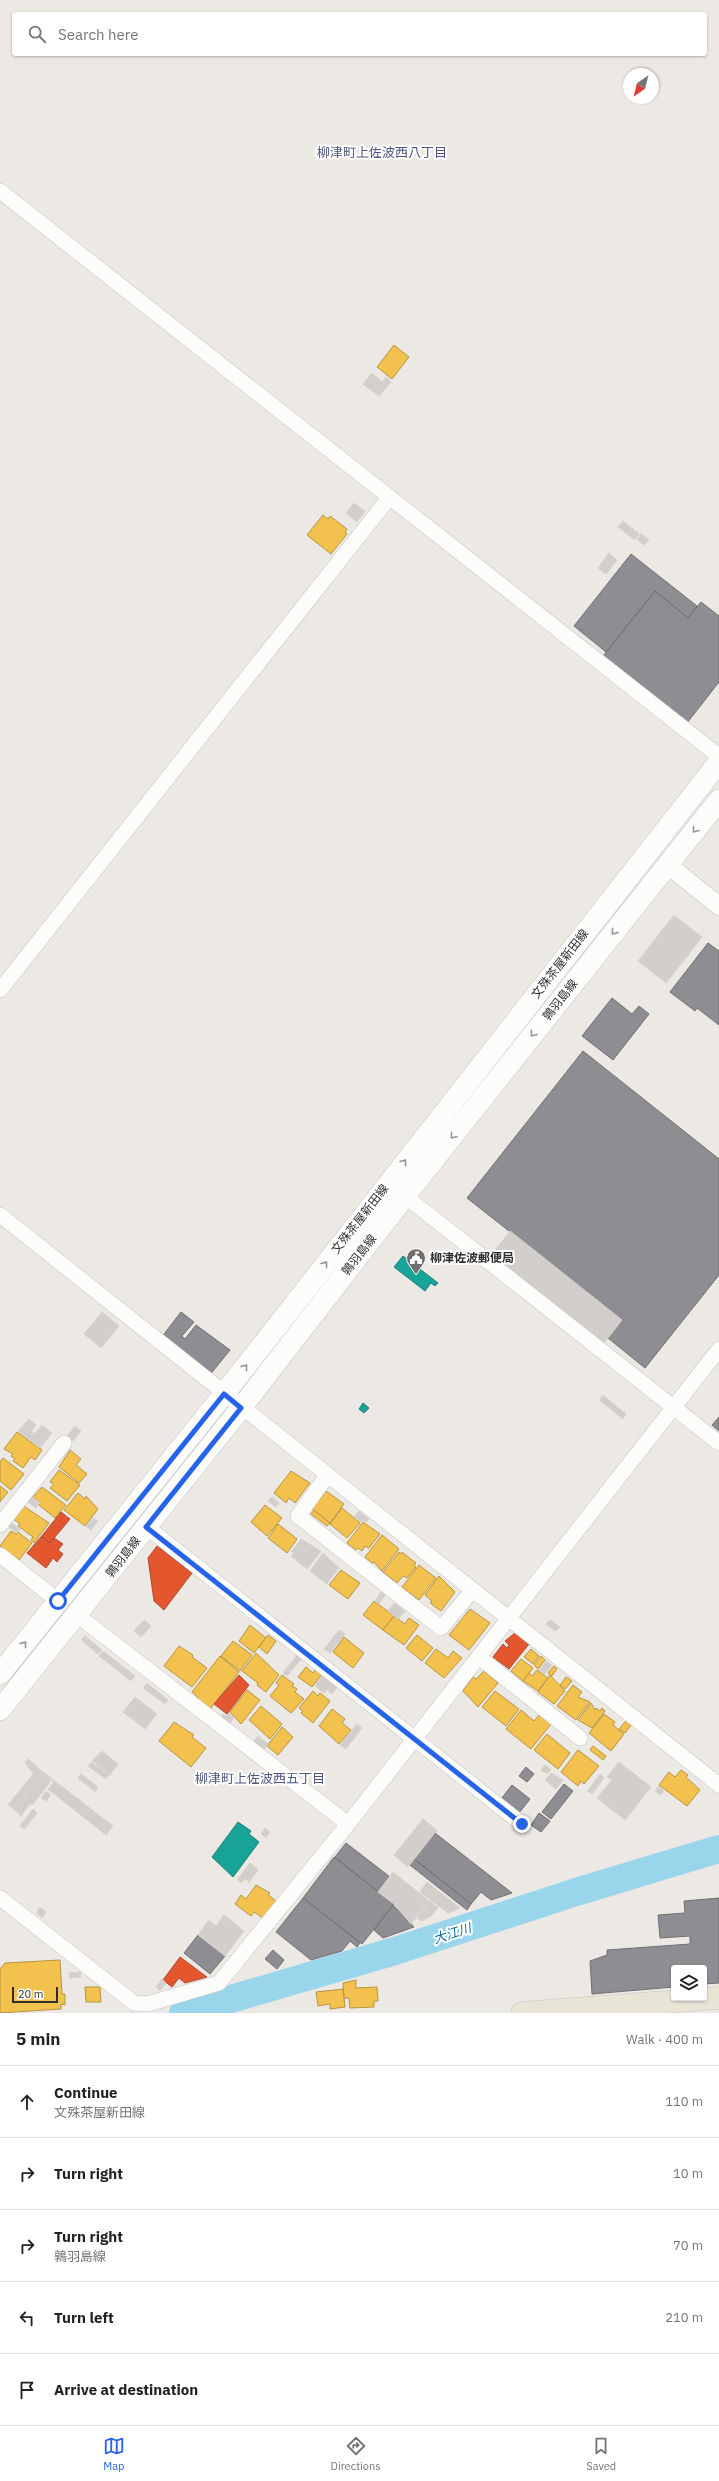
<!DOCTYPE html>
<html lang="en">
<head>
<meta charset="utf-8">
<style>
	body { margin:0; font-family:"IBM Plex Sans","Noto Sans JP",sans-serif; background:#f6f6f6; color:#202124 }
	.controls { position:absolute; right:12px; bottom:12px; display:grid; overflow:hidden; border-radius:4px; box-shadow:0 1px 3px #0004 }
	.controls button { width:36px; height:36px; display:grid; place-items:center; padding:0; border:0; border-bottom:1px solid #e0e0e0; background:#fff; color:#202124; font:20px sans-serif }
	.compass { position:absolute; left:623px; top:68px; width:36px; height:36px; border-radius:50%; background:#fff; box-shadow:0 1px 3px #0004; rotate:215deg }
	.scale { position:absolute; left:12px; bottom:10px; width:46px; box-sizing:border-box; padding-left:4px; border:2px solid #2e2e2e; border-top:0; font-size:11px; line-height:14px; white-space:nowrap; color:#2e2e2e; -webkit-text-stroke:3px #fff; paint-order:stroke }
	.stop { position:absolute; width:12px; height:12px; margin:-9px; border:3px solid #2563eb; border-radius:50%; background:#fff }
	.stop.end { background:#2563eb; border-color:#fff; box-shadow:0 1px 4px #0008 }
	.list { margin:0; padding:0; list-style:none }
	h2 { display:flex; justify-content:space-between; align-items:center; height:52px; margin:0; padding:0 16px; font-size:17px }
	h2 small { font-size:13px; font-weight:400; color:#757577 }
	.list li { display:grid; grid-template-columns:26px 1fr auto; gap:12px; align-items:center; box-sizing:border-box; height:72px; padding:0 16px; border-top:1px solid #e0e0e0 }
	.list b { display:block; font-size:15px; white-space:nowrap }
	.list p { margin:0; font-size:13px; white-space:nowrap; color:#757577 }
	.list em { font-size:13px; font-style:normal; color:#757577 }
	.icon { flex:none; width:22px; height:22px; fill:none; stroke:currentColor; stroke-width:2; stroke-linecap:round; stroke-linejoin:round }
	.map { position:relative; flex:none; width:719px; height:2013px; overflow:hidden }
	.search { position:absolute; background:#fff; box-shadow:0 1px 3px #0004; left:12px; right:12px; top:12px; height:44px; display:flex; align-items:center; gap:10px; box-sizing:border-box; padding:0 14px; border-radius:4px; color:#757577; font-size:15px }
	.sheet { height:412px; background:#fff }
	nav { display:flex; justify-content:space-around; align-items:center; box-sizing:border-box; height:56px; border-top:1px solid #e0e0e0; background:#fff; font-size:11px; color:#757577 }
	nav a { display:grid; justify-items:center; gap:2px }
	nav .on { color:#2563eb }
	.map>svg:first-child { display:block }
</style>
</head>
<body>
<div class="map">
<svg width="719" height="2013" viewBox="0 0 719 2013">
	<rect width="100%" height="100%" fill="#ece8e4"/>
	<!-- homes -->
	<g fill="#f2c14e" stroke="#b79544">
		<path d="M394,345L409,357L392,379L377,367Z"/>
		<path d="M323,515L328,519L330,516L347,529L345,532L347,534L331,554L307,535Z"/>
		<path d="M17,1432L42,1450L35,1460L31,1457L23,1468L13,1461L15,1459L11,1456L13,1454L4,1449Z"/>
		<path d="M70,1450L81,1459L76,1465L87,1474L79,1483L59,1467Z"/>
		<path d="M3,1458L24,1474L11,1490L0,1481V1462Z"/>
		<path d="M59,1470L80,1485L67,1501L50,1488L54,1484L50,1482Z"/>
		<path d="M291,1471L310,1483L295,1503L289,1498L286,1503L274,1493Z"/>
		<path d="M0,1486L8,1492L0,1502Z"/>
		<path d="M42,1487L66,1505L55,1518L39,1505L40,1503L33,1497Z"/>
		<path d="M326,1491L344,1504L330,1523L312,1509Z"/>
		<path d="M78,1493L85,1499L86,1496L98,1509L85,1526L64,1510Z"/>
		<path d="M22,1505L49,1523L34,1543L31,1540L33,1537L18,1526L20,1524L12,1518Z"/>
		<path d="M265,1505L282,1518L267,1536L251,1522Z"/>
		<path d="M342,1508L360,1523L347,1538L330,1524Z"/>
		<path d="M314,1510L330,1523L327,1526L311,1514Z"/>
		<path d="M363,1522L380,1534L369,1548L365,1546L362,1551L358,1548L356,1550L347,1543Z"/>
		<path d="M278,1524L297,1539L287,1553L268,1538Z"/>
		<path d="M11,1531L16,1534L18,1532L32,1543L19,1560L0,1546Z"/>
		<path d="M382,1535L399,1549L382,1571L374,1562L372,1563L365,1557Z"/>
		<path d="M399,1552L401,1554L402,1552L416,1563L414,1565L416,1567L407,1578L403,1576L397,1583L383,1572Z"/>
		<path d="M419,1565L436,1578L419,1600L402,1587Z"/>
		<path d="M341,1570L360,1583L348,1599L329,1585Z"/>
		<path d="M439,1576L455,1592L441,1611L430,1603L432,1601L425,1595Z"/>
		<path d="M374,1601L394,1616L383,1630L363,1615Z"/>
		<path d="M470,1609L490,1623L469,1650L449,1635Z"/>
		<path d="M394,1616L405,1624L409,1618L419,1625L404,1645L383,1630Z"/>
		<path d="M250,1625L266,1638L254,1653L239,1641Z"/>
		<path d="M268,1635L276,1641L267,1654L259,1647Z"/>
		<path d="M417,1635L433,1648L422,1661L406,1648Z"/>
		<path d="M344,1637L364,1653L353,1668L333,1652Z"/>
		<path d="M233,1641L252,1655L240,1671L221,1656Z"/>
		<path d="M179,1646L193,1655L192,1657L207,1668L192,1687L164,1666Z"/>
		<path d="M436,1649L448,1658L453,1651L462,1658L444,1678L425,1663Z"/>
		<path d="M531,1649L539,1656L533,1664L524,1657Z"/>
		<path d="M256,1653L279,1675L266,1692L257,1685L258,1683L242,1671Z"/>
		<path d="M220,1656L239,1672L208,1712L194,1702L198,1697L192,1692Z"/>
		<path d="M541,1656L545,1660L538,1669L534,1665Z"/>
		<path d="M521,1659L533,1668L523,1681L511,1671Z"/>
		<path d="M554,1666L557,1669L552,1676L548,1673Z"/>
		<path d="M306,1667L313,1673L317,1667L324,1672L312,1687L298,1677Z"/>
		<path d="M537,1670L548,1678L538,1691L523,1681L529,1673L532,1676Z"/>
		<path d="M484,1671L498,1683L478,1707L463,1691L473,1677L476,1679Z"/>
		<path d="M282,1675L294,1684L292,1686L297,1689L295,1692L304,1699L291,1713L270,1696L279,1685L276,1683Z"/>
		<path d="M550,1675L565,1691L554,1704L538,1692Z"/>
		<path d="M566,1677L572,1681L565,1689L560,1685Z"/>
		<path d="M573,1685L582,1692L578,1697L590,1702L576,1720L557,1706Z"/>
		<path d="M247,1690L260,1700L241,1724L230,1712Z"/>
		<path d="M313,1691L318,1696L320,1693L330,1701L313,1723L301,1713L303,1711L299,1708Z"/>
		<path d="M495,1691L519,1709L506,1726L482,1707Z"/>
		<path d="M591,1703L595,1710L596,1708L600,1711L602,1708L605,1711L592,1728L578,1720Z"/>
		<path d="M261,1706L282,1724L270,1739L249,1720Z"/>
		<path d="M332,1709L345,1719L342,1723L351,1730L339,1744L319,1726Z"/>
		<path d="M521,1710L534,1721L540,1714L551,1724L531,1749L506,1729Z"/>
		<path d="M604,1714L615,1722L613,1725L624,1734L611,1751L589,1733Z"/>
		<path d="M626,1721L631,1725L625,1733L619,1729Z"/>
		<path d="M174,1722L194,1735L192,1737L206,1748L191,1767L159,1741Z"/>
		<path d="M282,1727L293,1737L278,1755L267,1746Z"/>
		<path d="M547,1734L570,1753L558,1769L534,1750Z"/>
		<path d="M593,1746L606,1756L603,1760L590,1750Z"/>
		<path d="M578,1750L599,1766L584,1784L581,1781L578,1786L561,1772Z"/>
		<path d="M681,1770L688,1775L686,1777L700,1790L687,1806L659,1785L669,1772L675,1777Z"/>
		<path d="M256,1885L270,1893L268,1895L276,1901L263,1918L254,1912L251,1916L235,1904L241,1895L246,1899Z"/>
		<path d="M60,1960L62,1994H65V2005L61,2004V2009L0,2013V1969L5,1963Z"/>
		<path d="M356,1980V1988L377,1987L378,2001H374V2007L350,2008L349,1998H344L343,1983Z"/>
		<path d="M85,1987H100L101,2002H86Z"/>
		<path d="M343,1989L345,2007L330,2009V2004L318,2006L316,1992Z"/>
	</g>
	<!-- shops -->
	<g fill="#e4572e" stroke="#ad4b2e">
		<path d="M61,1512L70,1519L50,1543L41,1537Z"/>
		<path d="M41,1537L50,1543L54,1538L63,1544L58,1550L63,1554L57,1562L53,1558L46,1568L27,1553Z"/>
		<path d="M157,1546L192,1573L164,1610L154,1601L148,1558Z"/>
		<path d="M515,1633L529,1644L509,1669L493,1657L503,1644L507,1648L509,1645L505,1641Z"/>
		<path d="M239,1675L249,1685L227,1714L214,1704Z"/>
		<path d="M180,1957L207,1977L185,1983L179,1978L172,1987L163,1980Z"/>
	</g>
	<!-- public -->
	<g fill="#17a398" stroke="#1e8078">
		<path d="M403,1256L438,1283L435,1286L431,1283L425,1291L394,1267Z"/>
		<path d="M363,1403L369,1408L364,1413L359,1409Z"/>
		<path d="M238,1822L251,1831L249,1834L259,1842L233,1877L212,1857Z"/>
	</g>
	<!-- industry -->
	<g fill="#8d8d92" stroke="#707074">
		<path d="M631,554L697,606L688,618L655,591L606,652L574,626Z"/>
		<path d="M655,591L688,618L701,602L719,616V682L687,723L603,656Z"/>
		<path d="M708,943L719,951V1025L697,1008L695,1011L670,992Z"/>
		<path d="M612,998L632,1014L639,1006L649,1014L613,1060L582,1036Z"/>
		<path d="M583,1051L719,1159V1275L645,1368L608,1338L622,1320L467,1198Z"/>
		<path d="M181,1312L194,1322L182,1336L185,1339L196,1325L230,1350L209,1376L161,1338Z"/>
		<path d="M719,1417V1431L712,1425Z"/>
		<path d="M526,1767L534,1774L527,1782L519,1776Z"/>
		<path d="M564,1784L573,1791L551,1819L542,1812Z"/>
		<path d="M512,1785L530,1799L519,1813L501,1799Z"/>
		<path d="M539,1813L550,1821L541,1832L531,1825Z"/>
		<path d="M435,1833L512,1893L491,1900L481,1892L471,1904L414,1859Z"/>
		<path d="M346,1843L390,1877L378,1892L335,1857Z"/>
		<path d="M334,1857L394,1904L362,1944L303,1898Z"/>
		<path d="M414,1859L471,1904L467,1910L410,1865Z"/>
		<path d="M303,1898L360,1943L357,1947L350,1941L342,1951L311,1960L276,1932Z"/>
		<path d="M719,1898V1983L704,1984V1968H674V1987L592,1994L590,1961L607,1955V1950L690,1944V1936L660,1938L658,1915L685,1913L684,1901Z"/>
		<path d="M393,1905L414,1927L383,1938L374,1930Z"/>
		<path d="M198,1935L225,1956L210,1974L184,1953Z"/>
		<path d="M273,1950L284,1960L277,1969L265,1959Z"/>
	</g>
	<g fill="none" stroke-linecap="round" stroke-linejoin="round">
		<!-- river -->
		<path stroke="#99d6ec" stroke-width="28" d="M183,2013L395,1951L576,1892L719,1849"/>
	</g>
	<!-- building -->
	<g fill="#d1cecb" stroke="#d7d4d0">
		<path d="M372,373L382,382L386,377L391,382L379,396L363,384Z"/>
		<path d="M354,503L365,511L357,522L346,513Z"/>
		<path d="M623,521L639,534L635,540L618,527Z"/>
		<path d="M641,534L649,540L644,545L637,539Z"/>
		<path d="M609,553L617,560L606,574L598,568Z"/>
		<path d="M674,915L702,937L666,983L638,961Z"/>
		<path d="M510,1231L622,1320L601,1347L489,1258Z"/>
		<path d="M102,1312L119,1326L101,1348L84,1334Z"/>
		<path d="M603,1395L626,1414L623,1419L599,1400Z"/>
		<path d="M29,1419L36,1425L31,1431L35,1434L42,1425L52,1433L40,1448L18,1431Z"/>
		<path d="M75,1426L81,1431L73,1441L67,1436Z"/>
		<path d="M31,1496L40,1503L36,1508L27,1501Z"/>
		<path d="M272,1497L279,1503L276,1507L268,1501Z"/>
		<path d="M359,1511L369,1519L366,1522L363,1520L361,1522L354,1517Z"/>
		<path d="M93,1518L98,1521L91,1530L86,1527Z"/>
		<path d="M12,1523L20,1529L17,1533L9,1527Z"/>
		<path d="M301,1539L321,1551L307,1569L291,1556L294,1553L291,1552Z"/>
		<path d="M323,1553L339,1568L327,1584L310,1571Z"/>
		<path d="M381,1592L385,1595L379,1604L375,1601Z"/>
		<path d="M394,1603L405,1611L398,1619L388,1611Z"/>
		<path d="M144,1620L151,1626L141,1637L134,1631Z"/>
		<path d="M550,1620L560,1627L557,1630L555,1631L546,1624Z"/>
		<path d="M339,1630L345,1634L330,1653L324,1649Z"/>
		<path d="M85,1636L102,1650L98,1654L81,1640Z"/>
		<path d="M103,1651L135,1676L131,1681L99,1656Z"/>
		<path d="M297,1655L302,1658L287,1676L283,1673Z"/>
		<path d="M546,1661L552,1665L545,1674L539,1670Z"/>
		<path d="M323,1675L332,1682L324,1693L315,1686Z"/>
		<path d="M334,1681L339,1685L332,1694L327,1690Z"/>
		<path d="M147,1683L168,1700L165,1704L143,1688Z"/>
		<path d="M135,1697L157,1714L145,1729L123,1712Z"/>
		<path d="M229,1713L234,1717L228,1726L219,1719L223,1714L226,1716Z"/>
		<path d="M357,1724L362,1728L346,1749L340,1745Z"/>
		<path d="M258,1736L268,1744L262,1753L251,1745Z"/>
		<path d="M102,1751L118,1764L110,1775L92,1761Z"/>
		<path d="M28,1759L38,1767L33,1773L25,1763Z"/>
		<path d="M91,1762L109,1775L106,1779L88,1766Z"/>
		<path d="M619,1762L651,1787L625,1820L597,1798L612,1780L607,1777Z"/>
		<path d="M545,1765L551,1770L547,1774L541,1770Z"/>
		<path d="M38,1768L113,1826L106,1835L48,1789L54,1782L42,1773L14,1809L8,1805Z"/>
		<path d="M42,1773L51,1781L32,1805L23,1798Z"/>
		<path d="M551,1773L563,1780L556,1789L545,1780Z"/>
		<path d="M81,1774L98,1787L95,1792L78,1778Z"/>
		<path d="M600,1774L604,1778L592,1794L587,1791Z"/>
		<path d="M659,1786L664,1791L661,1795L655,1791Z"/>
		<path d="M46,1791L51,1795L46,1801L41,1798Z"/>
		<path d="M22,1798L30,1804L21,1816L14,1809Z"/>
		<path d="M33,1809L37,1813L24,1829L20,1826Z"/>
		<path d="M423,1819L437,1830L408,1867L394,1855Z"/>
		<path d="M265,1828L270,1832L266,1838L261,1834Z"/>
		<path d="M250,1863L258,1870L249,1882L245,1879L241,1883L237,1880Z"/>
		<path d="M393,1872L429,1901L411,1924L394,1904L378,1892Z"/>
		<path d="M427,1882L460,1908L448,1913L420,1892Z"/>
		<path d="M430,1901L438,1908L430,1917L421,1921L417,1918Z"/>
		<path d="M40,1907L46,1912L42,1918L36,1913Z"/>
		<path d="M224,1915L244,1931L225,1956L198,1935L209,1920L216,1926Z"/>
		<path d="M80,1972L81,1977L70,1978L69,1973Z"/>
		<path d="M162,1979L166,1983L160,1991L156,1987Z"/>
	</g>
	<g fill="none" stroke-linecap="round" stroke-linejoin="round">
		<!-- minor casing -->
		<g stroke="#c5c4c5" stroke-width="16">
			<g id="minor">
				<path d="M0,191L719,756"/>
				<path d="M0,990L389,498"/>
				<path d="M405,1196L719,1443"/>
				<path d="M0,1215L719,1785"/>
				<path d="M327,1476L298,1516L441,1628L472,1591"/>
				<path d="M0,1525L64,1443"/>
				<path d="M147,1527L522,1824"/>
				<path d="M0,1555L58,1601"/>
				<path d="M77,1615L348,1824"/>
				<path d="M479,1657L580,1738"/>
				<path d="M0,1898L134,2003L148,2004L219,1983L348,1824L719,1349"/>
			</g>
		</g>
		<!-- tertiary casing -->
		<g stroke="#c5c4c5" stroke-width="19">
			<path id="tertiary" d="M668,865L719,906"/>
		</g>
		<!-- secondary casing -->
		<g stroke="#c5c4c5" stroke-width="22">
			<g id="secondary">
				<path d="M0,1674L224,1394L719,762"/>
				<path d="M0,1710L241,1408L405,1196L719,800"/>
			</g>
		</g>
		<!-- primary casing -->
		<g stroke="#c6c5c4" stroke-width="23">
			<path id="primary" d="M522,2013L719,1998"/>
		</g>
		<!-- minor -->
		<use href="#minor" stroke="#fcfcfb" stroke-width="15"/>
		<!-- tertiary -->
		<use href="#tertiary" stroke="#fcfcfb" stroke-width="18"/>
		<!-- secondary -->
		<use href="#secondary" stroke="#fcfcfb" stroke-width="21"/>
		<!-- primary -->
		<use href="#primary" stroke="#e8e4d6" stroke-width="22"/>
	</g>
	<!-- one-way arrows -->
	<defs><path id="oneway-chevron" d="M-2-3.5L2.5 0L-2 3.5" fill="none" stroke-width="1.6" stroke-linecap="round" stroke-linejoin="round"/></defs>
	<g stroke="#959594">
		<use href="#oneway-chevron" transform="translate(695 830) rotate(128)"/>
		<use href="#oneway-chevron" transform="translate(614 932) rotate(129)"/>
		<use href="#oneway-chevron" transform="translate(533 1034) rotate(128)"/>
		<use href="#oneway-chevron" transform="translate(453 1136) rotate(128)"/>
		<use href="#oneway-chevron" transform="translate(404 1162) rotate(-52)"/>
		<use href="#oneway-chevron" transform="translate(325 1264) rotate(-52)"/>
		<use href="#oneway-chevron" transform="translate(245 1367) rotate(-52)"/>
		<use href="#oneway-chevron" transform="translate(24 1644) rotate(-52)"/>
	</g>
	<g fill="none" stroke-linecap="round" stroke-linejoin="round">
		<!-- route -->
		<path stroke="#2563eb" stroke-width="5" d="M58,1601L224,1394L241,1408L146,1527L522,1824"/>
	</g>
	<!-- icons -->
	<defs>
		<g id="civic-pin" transform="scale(1)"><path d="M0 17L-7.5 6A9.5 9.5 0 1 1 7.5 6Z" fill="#706f6e" stroke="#fff"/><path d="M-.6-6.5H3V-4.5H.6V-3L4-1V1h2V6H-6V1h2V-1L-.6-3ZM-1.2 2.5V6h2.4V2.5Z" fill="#fff"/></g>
	</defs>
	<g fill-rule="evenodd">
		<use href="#civic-pin" x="416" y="1258"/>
	</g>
	<g text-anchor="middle" stroke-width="4" stroke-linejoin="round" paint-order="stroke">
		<!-- street labels -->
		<g font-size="12" fill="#2e2e2e" stroke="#fff">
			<text transform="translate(560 964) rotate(-52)" y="4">文殊茶屋新田線</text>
			<text transform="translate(560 1000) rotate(-52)" y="4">鶉羽島線</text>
			<text transform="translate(360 1219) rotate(-52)" y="4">文殊茶屋新田線</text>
			<text transform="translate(359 1255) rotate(-52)" y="4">鶉羽島線</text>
			<text transform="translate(123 1557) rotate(-52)" y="4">鶉羽島線</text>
		</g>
		<!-- poi labels -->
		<g font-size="12" font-weight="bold" fill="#2e2e2e" stroke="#fff" text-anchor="start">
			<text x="430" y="1262">柳津佐波郵便局</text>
		</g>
		<!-- neighbourhood labels -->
		<g font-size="13" fill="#4d5680" stroke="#fff">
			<text x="382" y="157">柳津町上佐波西八丁目</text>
			<text x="260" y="1783">柳津町上佐波西五丁目</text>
		</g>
		<!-- water labels -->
		<g font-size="13" font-style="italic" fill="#0d6fa3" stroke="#fff">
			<text transform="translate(452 1933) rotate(-18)" y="5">大江川</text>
		</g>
	</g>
</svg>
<div class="controls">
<button><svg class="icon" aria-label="layers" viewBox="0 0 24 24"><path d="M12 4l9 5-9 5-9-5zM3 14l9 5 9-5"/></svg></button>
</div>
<svg class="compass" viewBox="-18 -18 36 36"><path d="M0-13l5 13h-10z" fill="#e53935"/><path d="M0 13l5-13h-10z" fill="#757577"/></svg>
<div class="scale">20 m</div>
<div class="stop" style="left:58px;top:1601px"></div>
<div class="stop end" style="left:522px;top:1824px"></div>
<div class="search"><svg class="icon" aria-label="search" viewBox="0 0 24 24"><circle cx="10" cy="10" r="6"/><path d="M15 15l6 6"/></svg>Search here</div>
</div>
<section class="sheet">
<h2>5 min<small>Walk · 400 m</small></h2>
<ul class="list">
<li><svg class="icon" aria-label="ahead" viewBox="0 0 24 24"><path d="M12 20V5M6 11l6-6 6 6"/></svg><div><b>Continue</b><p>文殊茶屋新田線</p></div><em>110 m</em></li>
<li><svg class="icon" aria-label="right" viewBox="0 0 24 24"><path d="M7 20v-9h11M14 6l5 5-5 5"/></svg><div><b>Turn right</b></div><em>10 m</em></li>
<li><svg class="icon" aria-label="right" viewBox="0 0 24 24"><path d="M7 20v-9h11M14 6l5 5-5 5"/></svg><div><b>Turn right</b><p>鶉羽島線</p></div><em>70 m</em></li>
<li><svg class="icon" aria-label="left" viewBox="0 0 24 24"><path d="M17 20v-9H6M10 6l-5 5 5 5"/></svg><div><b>Turn left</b></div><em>210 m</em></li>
<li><svg class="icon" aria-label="arrive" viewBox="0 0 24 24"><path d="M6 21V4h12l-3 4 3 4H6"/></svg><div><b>Arrive at destination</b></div></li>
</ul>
</section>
<nav>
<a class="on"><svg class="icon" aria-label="map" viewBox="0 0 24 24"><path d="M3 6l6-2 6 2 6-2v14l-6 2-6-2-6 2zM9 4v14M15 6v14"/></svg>Map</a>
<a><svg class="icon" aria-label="directions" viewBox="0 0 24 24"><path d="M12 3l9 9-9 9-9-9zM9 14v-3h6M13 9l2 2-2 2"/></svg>Directions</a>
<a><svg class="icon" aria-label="saved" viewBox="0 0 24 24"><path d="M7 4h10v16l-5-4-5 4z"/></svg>Saved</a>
</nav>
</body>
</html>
